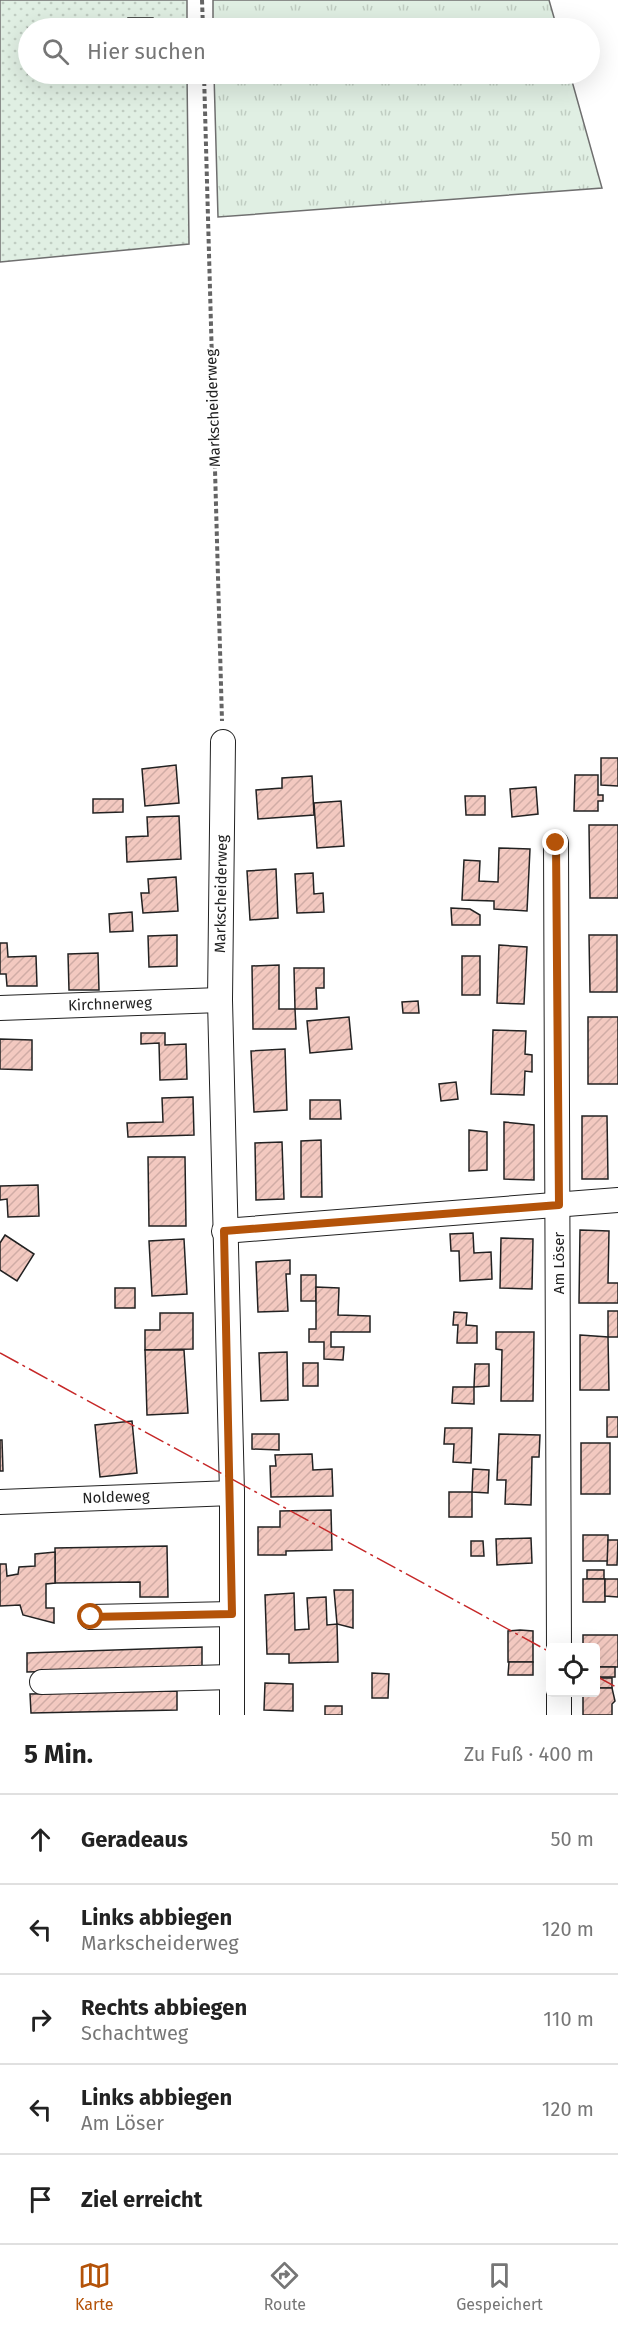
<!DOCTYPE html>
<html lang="de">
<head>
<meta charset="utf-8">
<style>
	body { margin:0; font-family:"Fira Sans",sans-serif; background:#f6f6f6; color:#222 }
	.controls { position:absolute; right:18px; bottom:18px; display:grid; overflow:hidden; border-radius:6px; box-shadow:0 6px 24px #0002 }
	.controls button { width:54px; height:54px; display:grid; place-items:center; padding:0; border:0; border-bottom:2px solid #e0e0e0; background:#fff; color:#222; font:30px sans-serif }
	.stop { position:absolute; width:18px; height:18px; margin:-14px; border:4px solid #b45309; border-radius:50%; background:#fff }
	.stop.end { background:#b45309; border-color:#fff; box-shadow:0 2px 6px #0008 }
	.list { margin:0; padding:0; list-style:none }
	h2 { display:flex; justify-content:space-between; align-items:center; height:78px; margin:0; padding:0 24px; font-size:26px }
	h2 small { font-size:20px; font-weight:400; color:#767676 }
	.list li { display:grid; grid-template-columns:39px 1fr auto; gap:18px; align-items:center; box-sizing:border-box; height:90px; padding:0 24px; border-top:2px solid #e0e0e0 }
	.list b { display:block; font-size:22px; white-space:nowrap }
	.list p { margin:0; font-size:20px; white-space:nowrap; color:#767676 }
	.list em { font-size:20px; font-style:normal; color:#767676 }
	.icon { flex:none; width:33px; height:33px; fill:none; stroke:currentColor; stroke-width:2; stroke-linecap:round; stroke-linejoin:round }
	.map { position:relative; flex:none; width:618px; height:1715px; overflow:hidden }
	.search { position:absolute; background:#fff; box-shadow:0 6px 24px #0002; left:18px; right:18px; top:18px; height:66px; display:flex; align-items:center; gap:15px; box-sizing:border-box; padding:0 21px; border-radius:33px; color:#767676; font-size:22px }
	.sheet { height:528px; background:#fff }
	nav { display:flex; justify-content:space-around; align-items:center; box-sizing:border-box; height:84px; border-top:2px solid #e0e0e0; background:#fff; font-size:16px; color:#767676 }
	nav a { display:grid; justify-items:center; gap:3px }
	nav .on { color:#b45309 }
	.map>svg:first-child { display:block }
</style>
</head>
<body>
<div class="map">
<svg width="618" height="1715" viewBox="0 0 618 1715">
	<defs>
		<pattern id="grass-tufts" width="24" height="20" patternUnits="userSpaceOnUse" patternTransform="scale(1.5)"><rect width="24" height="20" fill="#e0efe3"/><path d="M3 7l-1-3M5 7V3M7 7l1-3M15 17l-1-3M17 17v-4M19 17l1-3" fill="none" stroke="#c0cdc2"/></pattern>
		<pattern id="garden-dots" width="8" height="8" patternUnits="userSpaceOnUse" patternTransform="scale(1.5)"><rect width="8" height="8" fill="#e0efe3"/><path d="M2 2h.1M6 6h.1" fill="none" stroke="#c0cdc2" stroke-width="1.8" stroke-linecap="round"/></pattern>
		<pattern id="building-hatch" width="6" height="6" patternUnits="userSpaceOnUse" patternTransform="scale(1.5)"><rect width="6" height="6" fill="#f3c9c0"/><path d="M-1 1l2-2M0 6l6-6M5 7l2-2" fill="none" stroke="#d0aca5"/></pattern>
	</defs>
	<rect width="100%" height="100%" fill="#fff"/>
	<!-- grass -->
	<g fill="url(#grass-tufts)" stroke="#6f6f6f" stroke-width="1.5">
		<path d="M213,0H549L557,28H213Z"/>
		<path d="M214,74H570L602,188L218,217Z"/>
	</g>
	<!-- garden -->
	<path fill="url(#garden-dots)" stroke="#6f6f6f" stroke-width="1.5" d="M0,0H187V28H28V74H187L189,244L0,262Z"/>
	<!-- building -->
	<g fill="url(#building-hatch)" stroke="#222" stroke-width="1.5">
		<path d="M128,18H153L154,28H128Z"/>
		<path d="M110,74H129V82H109Z"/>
		<path d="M601,758H618V786L601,785Z"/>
		<path d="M176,765L179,803L145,806L142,769Z"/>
		<path d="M575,775H598V795H603V801H598V811H574Z"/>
		<path d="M312,776L314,815L258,819L256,790L282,788V778Z"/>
		<path d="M536,787L538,814L512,817L510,789Z"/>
		<path d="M465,796H485V815H466Z"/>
		<path d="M93,799H123V812L93,813Z"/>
		<path d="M341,801L344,846L317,848L314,803Z"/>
		<path d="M179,816L181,859L127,862L126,837L148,836L147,817Z"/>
		<path d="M589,825H618V898H590Z"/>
		<path d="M499,848L530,849L527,911L494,909V901L462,900L464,860L480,861L479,881L498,882Z"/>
		<path d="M276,869L278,918L250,920L247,871Z"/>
		<path d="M313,873L314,894L323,893L324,912L297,913L295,874Z"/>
		<path d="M176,877L178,911L143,913L141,893H149L148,879Z"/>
		<path d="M451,908L470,909L480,915V925H452Z"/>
		<path d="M132,912L133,931L110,932L109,914Z"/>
		<path d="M177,935V966L149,967L148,936Z"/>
		<path d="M589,935H617V992H590Z"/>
		<path d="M0,943H7L8,957L36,956L37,986H7L6,974H0Z"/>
		<path d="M499,945L527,947L524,1004L497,1003Z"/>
		<path d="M98,953L99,990H69L68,954Z"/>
		<rect x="462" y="956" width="18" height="39"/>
		<path d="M279,965V1009H295L296,1029H253L252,966Z"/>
		<path d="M294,968H324V988H316L317,1009H295Z"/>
		<path d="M418,1001L419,1013H403L402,1002Z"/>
		<path d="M349,1017L352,1049L310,1053L307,1021Z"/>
		<rect x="588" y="1017" width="30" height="67"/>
		<path d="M493,1030L526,1031L525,1054L532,1055V1072L525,1071L524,1095L491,1094Z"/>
		<path d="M141,1033H165V1045L186,1044L187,1079L160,1080L159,1043L141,1044Z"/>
		<path d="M0,1039L32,1040V1070L0,1069Z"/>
		<path d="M285,1049L287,1110L254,1112L251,1051Z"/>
		<path d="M456,1082L458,1099L441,1101L439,1084Z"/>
		<path d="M193,1097L194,1135L128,1137L127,1123L163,1122L162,1098Z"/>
		<path d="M310,1100H340L341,1119H310Z"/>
		<path d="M582,1116H607L608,1179H582Z"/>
		<path d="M504,1122L534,1125V1180L504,1179Z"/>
		<path d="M469,1130L487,1132V1170L469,1171Z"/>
		<path d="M321,1140L322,1197H301V1141Z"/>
		<path d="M282,1142L284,1199L256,1200L255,1143Z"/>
		<path d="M148,1157H185L186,1226H149Z"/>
		<path d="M38,1185L39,1216L8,1217L7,1199L0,1200V1186Z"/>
		<path d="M580,1230L609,1231L608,1283H618V1303H579Z"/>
		<path d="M473,1233L474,1253L491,1252L492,1279L460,1281L459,1251H451L450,1234Z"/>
		<path d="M5,1235L34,1254L17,1281L0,1270V1243Z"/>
		<path d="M501,1238L533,1239L532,1289L500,1288Z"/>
		<path d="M184,1239L187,1294L152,1296L149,1241Z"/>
		<path d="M290,1260V1274H286L288,1311L258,1312L256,1262Z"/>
		<rect x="301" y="1275" width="15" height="26"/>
		<path d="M316,1287L339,1288L338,1315L370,1316V1332H331V1347H344L343,1360L324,1359V1342H309V1329H316Z"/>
		<rect x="115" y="1288" width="20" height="20"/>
		<rect x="608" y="1311" width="10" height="26"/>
		<path d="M454,1312L467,1313L466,1325L477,1326V1343H457L458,1325H453Z"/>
		<path d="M160,1313H193V1349L145,1350V1330H160Z"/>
		<path d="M496,1332H534L533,1401H501L502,1350L496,1349Z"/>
		<path d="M580,1335L608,1337L609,1390H580Z"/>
		<path d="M145,1350H184L188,1413L147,1415Z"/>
		<path d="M287,1352L288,1400L261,1401L259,1353Z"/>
		<rect x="303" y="1363" width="15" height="23"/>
		<path d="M475,1364H489V1386L474,1387Z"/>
		<path d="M453,1387H474V1404L452,1403Z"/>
		<rect x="607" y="1417" width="11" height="20"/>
		<path d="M132,1421L137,1473L100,1477L95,1425Z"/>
		<path d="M445,1428H472L471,1463L453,1462L454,1444H444Z"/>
		<path d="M252,1434H279V1450L252,1449Z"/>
		<path d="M499,1434L540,1435L539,1457H532L531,1505L505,1504L506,1480H497Z"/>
		<path d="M0,1440H2L3,1471H0Z"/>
		<rect x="581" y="1443" width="29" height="51"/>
		<path d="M312,1454L313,1470L332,1469L333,1496L271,1497L270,1466H276L275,1455Z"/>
		<path d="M473,1469L489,1470L488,1493L472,1492Z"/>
		<rect x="449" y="1492" width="23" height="25"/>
		<path d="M331,1510L332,1550L286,1551V1555H258V1527H280V1511Z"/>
		<rect x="583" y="1535" width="25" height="26"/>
		<path d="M531,1538L532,1563L497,1565L496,1539Z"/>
		<path d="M608,1540H618L617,1565H607Z"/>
		<path d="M471,1541H483L484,1556H471Z"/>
		<path d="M167,1546L168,1597H140V1582L55,1583V1548Z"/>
		<path d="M55,1552V1583L46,1584V1608H54V1623L23,1615L20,1605L0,1606V1564H6L7,1576L18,1574L19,1567L35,1566V1554Z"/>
		<rect x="587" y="1570" width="17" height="9"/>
		<rect x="583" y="1579" width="22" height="23"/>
		<path d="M605,1579H618V1597L605,1596Z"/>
		<path d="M334,1590H353V1628L337,1624Z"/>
		<path d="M294,1593L295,1630L309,1629L307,1598L326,1597L327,1625L337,1624L338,1662L289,1663V1654H267L265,1595Z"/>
		<path d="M520,1630L533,1631V1662H508V1631Z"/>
		<path d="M583,1635H618V1667H596V1648H583Z"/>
		<path d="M202,1647V1667L27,1672V1653Z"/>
		<path d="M509,1662H533V1675H508Z"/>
		<rect x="599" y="1667" width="16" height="10"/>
		<path d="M372,1673L389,1674L388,1698H372Z"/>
		<rect x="596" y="1678" width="16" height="10"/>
		<path d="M265,1683L293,1684V1711L264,1710Z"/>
		<path d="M596,1688H612L615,1701L612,1704V1715H583V1692H596Z"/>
		<path d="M177,1691V1710L31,1713L30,1694Z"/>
		<rect x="325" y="1706" width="17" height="9"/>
	</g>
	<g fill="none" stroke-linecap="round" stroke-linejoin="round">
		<!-- minor casing -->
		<g stroke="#222" stroke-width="26">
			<g id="minor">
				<path d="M223,742L220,1000L232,1493V1715"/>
				<path d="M556,843L559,1648"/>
				<path d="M0,1008L220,1000"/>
				<path d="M224,1231L618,1200"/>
				<path d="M0,1502L232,1493"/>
				<path d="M91,1617L232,1614"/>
				<path d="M42,1682L232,1677"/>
				<path d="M559,1692V1715"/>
			</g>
		</g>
		<!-- path -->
		<g stroke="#646464" stroke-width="4" stroke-dasharray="4.5 3" stroke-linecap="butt">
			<path d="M202,0L203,28"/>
			<path d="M204,74L222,721"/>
		</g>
		<!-- minor -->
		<use href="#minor" stroke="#fff" stroke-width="24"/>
		<!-- power -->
		<g stroke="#c62828" stroke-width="1.5" stroke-dasharray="21 4.5 3 4.5" stroke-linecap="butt">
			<path d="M0,1353L550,1652"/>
			<path d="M596,1676L618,1688"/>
		</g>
	</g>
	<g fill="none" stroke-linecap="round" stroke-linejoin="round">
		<!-- route -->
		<path stroke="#b45309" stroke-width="8" d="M91,1617L232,1614L224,1231L559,1205L556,843"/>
	</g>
	<g text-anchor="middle" stroke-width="4.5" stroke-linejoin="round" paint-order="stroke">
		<!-- street labels -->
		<g font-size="15" fill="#222" stroke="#fff">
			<text transform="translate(213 408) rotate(-92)" y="5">Markscheiderweg</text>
			<text transform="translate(221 894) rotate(-89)" y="5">Markscheiderweg</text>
			<text transform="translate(110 1004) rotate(-2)" y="5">Kirchnerweg</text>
			<text transform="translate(559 1263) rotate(-90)" y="5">Am Löser</text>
			<text transform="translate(116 1497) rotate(-2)" y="5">Noldeweg</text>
		</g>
	</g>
</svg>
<div class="controls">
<button><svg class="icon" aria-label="locate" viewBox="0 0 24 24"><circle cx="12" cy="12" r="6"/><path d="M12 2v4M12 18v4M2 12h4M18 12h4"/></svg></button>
</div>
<div class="stop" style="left:91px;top:1617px"></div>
<div class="stop end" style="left:556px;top:843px"></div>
<div class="search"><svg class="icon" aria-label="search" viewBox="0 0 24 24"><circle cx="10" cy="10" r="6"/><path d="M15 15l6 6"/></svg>Hier suchen</div>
</div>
<section class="sheet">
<h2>5 Min.<small>Zu Fuß · 400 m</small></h2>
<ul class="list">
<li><svg class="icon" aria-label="ahead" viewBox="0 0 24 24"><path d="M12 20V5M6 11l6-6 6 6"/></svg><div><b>Geradeaus</b></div><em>50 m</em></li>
<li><svg class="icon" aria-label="left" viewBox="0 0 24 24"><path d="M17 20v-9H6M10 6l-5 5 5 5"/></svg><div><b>Links abbiegen</b><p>Markscheiderweg</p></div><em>120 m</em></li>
<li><svg class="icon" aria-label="right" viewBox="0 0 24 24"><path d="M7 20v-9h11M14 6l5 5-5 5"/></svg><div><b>Rechts abbiegen</b><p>Schachtweg</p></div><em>110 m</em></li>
<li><svg class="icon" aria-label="left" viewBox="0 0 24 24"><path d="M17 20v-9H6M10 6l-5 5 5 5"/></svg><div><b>Links abbiegen</b><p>Am Löser</p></div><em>120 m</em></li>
<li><svg class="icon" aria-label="arrive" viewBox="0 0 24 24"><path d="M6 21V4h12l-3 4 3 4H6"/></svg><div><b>Ziel erreicht</b></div></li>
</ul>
</section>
<nav>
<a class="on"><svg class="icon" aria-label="map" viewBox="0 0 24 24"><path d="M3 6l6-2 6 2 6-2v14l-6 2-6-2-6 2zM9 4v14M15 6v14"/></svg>Karte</a>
<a><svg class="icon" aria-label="directions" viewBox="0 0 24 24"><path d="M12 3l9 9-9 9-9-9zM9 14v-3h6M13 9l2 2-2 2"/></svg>Route</a>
<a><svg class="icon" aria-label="saved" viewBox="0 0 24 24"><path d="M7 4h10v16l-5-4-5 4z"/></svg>Gespeichert</a>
</nav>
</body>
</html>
